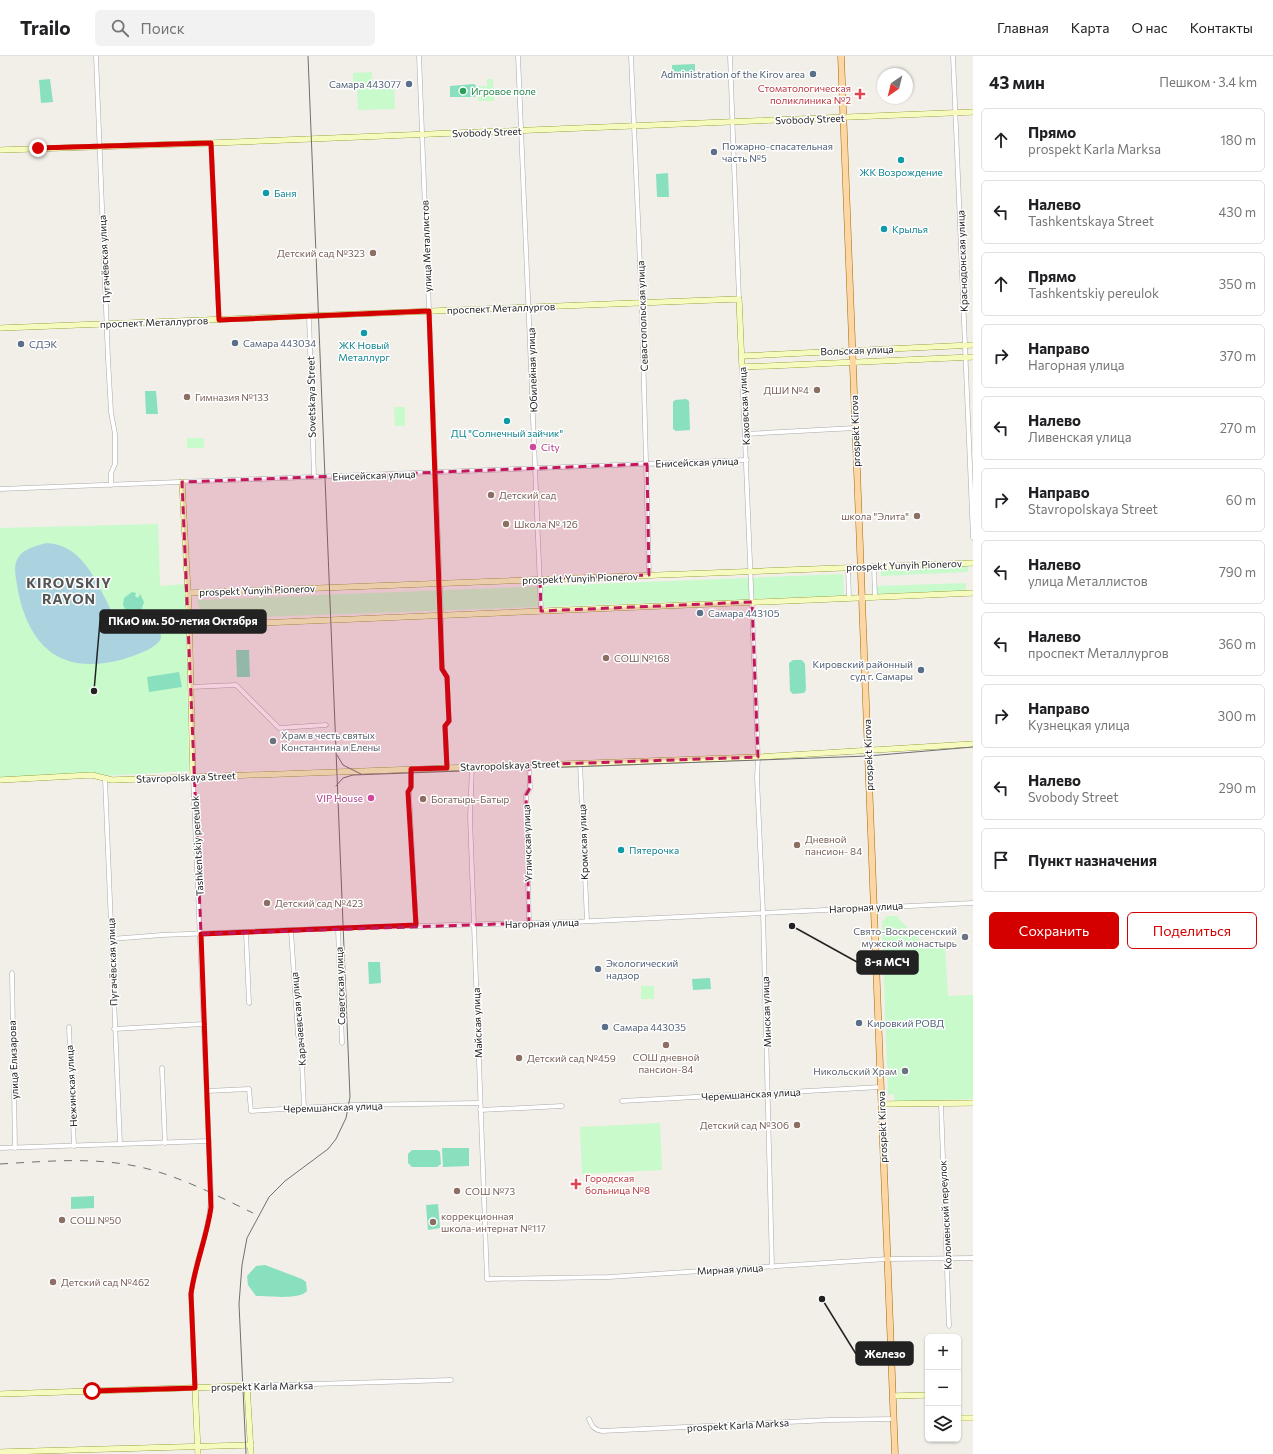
<!DOCTYPE html>
<html lang="ru">
<head>
<meta charset="utf-8">
<style>
	body { margin:0; font-family:Commissioner,sans-serif; background:#f2f2f2; color:#202124 }
	.controls { position:absolute; right:12px; bottom:12px; display:grid; overflow:hidden; border-radius:6px; box-shadow:0 1px 3px #0004 }
	.controls button { width:36px; height:36px; display:grid; place-items:center; padding:0; border:0; border-bottom:1px solid #e0e0e0; background:#fff; color:#202124; font:20px sans-serif }
	.compass { position:absolute; left:877px; top:12px; width:36px; height:36px; border-radius:50%; background:#fff; box-shadow:0 1px 3px #0004; rotate:215deg }
	.stop { position:absolute; width:12px; height:12px; margin:-9px; border:3px solid #d40000; border-radius:50%; background:#fff }
	.stop.end { background:#d40000; border-color:#fff; box-shadow:0 1px 4px #0008 }
	.list { margin:0; padding:0; list-style:none }
	h2 { display:flex; justify-content:space-between; align-items:center; height:52px; margin:0; padding:0 16px; font-size:17px }
	h2 small { font-size:13px; font-weight:400; color:#757577 }
	.list li { display:grid; grid-template-columns:26px 1fr auto; gap:12px; align-items:center; box-sizing:border-box; height:64px; margin:0 8px 8px; padding:0 8px; border:1px solid #e0e0e0; border-radius:6px }
	.list b { display:block; font-size:15px; white-space:nowrap }
	.list p { margin:0; font-size:13px; white-space:nowrap; color:#757577 }
	.list em { font-size:13px; font-style:normal; color:#757577 }
	.actions { display:flex; gap:8px; padding:12px 16px }
	.actions a { flex:1; padding:9px 0; border:1px solid #d40000; border-radius:6px; text-align:center; font-size:14px; color:#d40000 }
	.actions .main { background:#d40000; color:#fff }
	.icon { flex:none; width:22px; height:22px; fill:none; stroke:currentColor; stroke-width:2; stroke-linecap:round; stroke-linejoin:round }
	.map { position:relative; flex:none; width:973px; height:1398px; overflow:hidden }
	header { display:flex; align-items:center; gap:24px; box-sizing:border-box; height:56px; padding:0 20px; background:#fff; border-bottom:1px solid #e0e0e0 }
	header strong { font-size:19px }
	nav { display:flex; gap:22px; margin-inline-start:auto; font-size:14px }
	.search { width:280px; height:36px; background:#f2f2f2; display:flex; align-items:center; gap:10px; box-sizing:border-box; padding:0 14px; border-radius:6px; color:#757577; font-size:15px }
	main { display:flex }
	aside { flex:1; background:#fff }
	.map>svg:first-child { display:block }
</style>
</head>
<body>
<header>
<strong>Trailo</strong>
<div class="search"><svg class="icon" aria-label="search" viewBox="0 0 24 24"><circle cx="10" cy="10" r="6"/><path d="M15 15l6 6"/></svg>Поиск</div>
<nav><a>Главная</a><a>Карта</a><a>О нас</a><a>Контакты</a></nav>
</header>
<main>
<div class="map">
<svg width="973" height="1398" viewBox="0 0 973 1398">
	<rect width="100%" height="100%" fill="#f2efe9"/>
	<!-- park -->
	<g fill="#c8facc">
		<path d="M372,16V24H394L395,53L358,54L357,31H354L353,17Z"/>
		<path d="M487,23H493L494,45H478V30H487Z"/>
		<path d="M394,351H405V370H395Z"/>
		<rect x="187" y="382" width="17" height="10"/>
		<path d="M158,468L160,530L185,528L189,715L0,726V472Z"/>
		<path d="M968,510V516L881,520V514Z"/>
		<path d="M843,518L844,540L203,563L197,544Z"/>
		<path d="M966,527V535L877,538V530Z"/>
		<path d="M887,860H897L898,862L926,890L945,889L948,940L973,939V1043L894,1046V1038L888,1039L882,866Z"/>
		<rect x="641" y="930" width="13" height="13"/>
		<path d="M660,1067L662,1114L582,1118L580,1071Z"/>
	</g>
	<!-- pitch -->
	<g fill="#88e0be">
		<path d="M695,8V20L672,21V9Z"/>
		<path d="M50,23L53,46L41,47L39,24Z"/>
		<path d="M474,28L476,30L477,39L475,41H450V30Z"/>
		<path d="M668,117L669,141H657L656,118Z"/>
		<path d="M145,335H156L158,358H146Z"/>
		<path d="M686,343L689,345L690,374L676,375L673,373V346L675,344Z"/>
		<path d="M132,536L136,537L135,540L138,542L140,538L144,546L141,555L135,558L126,555L123,549L124,542Z"/>
		<path d="M236,594H249L250,621H237Z"/>
		<path d="M793,604H802L805,608L806,634L804,637L793,638L790,635L789,607Z"/>
		<path d="M179,616L182,631L149,636L147,621Z"/>
		<path d="M368,906H380L381,927L369,928Z"/>
		<path d="M710,922L711,933L693,934L692,923Z"/>
		<path d="M442,1092H469V1110L443,1111Z"/>
		<path d="M412,1094H437L440,1096L441,1108L437,1111H412L408,1107V1098Z"/>
		<path d="M94,1140V1152L71,1153V1141Z"/>
		<path d="M438,1148L440,1172L428,1174L426,1149Z"/>
		<path d="M265,1209L302,1223L306,1226L307,1235C300,1244 268,1240 256,1240L248,1229L247,1220L256,1210Z"/>
	</g>
	<!-- water -->
	<path fill="#aad3df" d="M47,487C79,489 93,518 106,544C109,550 112,558 117,562C127,574 158,559 161,580C162,591 133,600 124,603C64,620 30,594 18,535C17,525 12,511 18,502C24,492 36,490 47,487Z"/>
	<g fill="none" stroke-linecap="round" stroke-linejoin="round">
		<!-- street casing -->
		<g stroke="#a9a9a9" stroke-width="5">
			<g id="street">
				<path d="M96,0L108,303L111,356L115,378V408L111,417V429"/>
				<path d="M419,0L441,559L442,613L447,621L449,665L445,670L447,712"/>
				<path d="M518,0L541,555"/>
				<path d="M631,0L642,255L649,519"/>
				<path d="M730,0L739,243"/>
				<path d="M953,0L973,482"/>
				<path d="M211,87L219,263"/>
				<path d="M309,260L314,421"/>
				<path d="M742,311L758,701L757,722L763,856L772,1211"/>
				<path d="M746,378L855,372"/>
				<path d="M0,433L747,404"/>
				<path d="M874,510L875,541"/>
				<path d="M848,511L849,542"/>
				<path d="M191,631L236,629L279,672L326,669"/>
				<path d="M580,707L587,865"/>
				<path d="M529,709L530,732L526,739L529,867"/>
				<path d="M472,711L470,761L487,1223L609,1221L887,1203L973,1202"/>
				<path d="M411,713V731L409,736L416,869"/>
				<path d="M193,721L211,1137C211,1173 195,1204 191,1238L195,1332"/>
				<path d="M105,723L120,1088"/>
				<path d="M338,872L342,987"/>
				<path d="M291,875L298,979L301,985L304,1052"/>
				<path d="M246,877L249,947"/>
				<path d="M111,883L162,879L338,872L572,866L973,847"/>
				<path d="M12,917L15,1092"/>
				<path d="M69,971L74,1090"/>
				<path d="M114,973L204,968"/>
				<path d="M162,1012L165,1087"/>
				<path d="M207,1035L249,1033L251,1055L351,1049L480,1047"/>
				<path d="M622,1045L881,1031"/>
				<path d="M941,1047L949,1270"/>
				<path d="M480,1054L562,1050"/>
				<path d="M0,1092L209,1085"/>
				<path d="M247,1330L451,1324"/>
				<path d="M589,1363C592,1370 594,1374 602,1375L829,1364L894,1363"/>
			</g>
		</g>
		<!-- secondary casing -->
		<g stroke="#707d05" stroke-width="6">
			<g id="secondary">
				<path d="M0,94L211,87L973,56"/>
				<path d="M0,272L739,243L742,311L973,301"/>
				<path d="M742,300L973,289"/>
				<path d="M182,426L189,555L193,721"/>
				<path d="M188,537L973,507"/>
				<path d="M189,570L973,537"/>
				<path d="M0,724L92,719L112,724L758,701L973,688"/>
				<path d="M881,1048L973,1047"/>
				<path d="M195,1332L198,1398"/>
				<path d="M0,1338L247,1330L251,1398"/>
				<path d="M893,1340L928,1339"/>
				<path d="M958,1362H973"/>
				<path d="M0,1396L251,1389"/>
			</g>
		</g>
		<!-- primary casing -->
		<g stroke="#a06b00" stroke-width="7">
			<path id="primary" d="M841,0L895,1398"/>
		</g>
		<!-- street -->
		<use href="#street" stroke="#fff" stroke-width="4"/>
		<!-- secondary -->
		<use href="#secondary" stroke="#f7fabf" stroke-width="5.5"/>
		<!-- primary -->
		<use href="#primary" stroke="#fcd6a4" stroke-width="6"/>
		<!-- tram -->
		<g stroke="#707070" stroke-width="1">
			<path d="M337,699L343,709L361,718"/>
			<path d="M336,730L343,722L353,719L868,700L973,691"/>
			<path d="M246,1398L239,1248L242,1209L247,1182L269,1141L285,1125L328,1093L336,1083L346,1062L350,1041L308,0"/>
		</g>
		<!-- rail -->
		<path stroke="#707070" stroke-width="1" stroke-dasharray="8 8" stroke-linecap="butt" d="M0,1108C51,1105 102,1100 152,1114C187,1124 220,1141 253,1157"/>
	</g>
	<g fill="none" stroke-linecap="round" stroke-linejoin="round">
		<!-- route -->
		<path stroke="#d40000" stroke-width="5" d="M38,92L211,87L219,264L429,255L442,613L447,621L449,665L445,670L447,712L411,713V731L408,736L416,869L201,878L211,1151C207,1181 195,1208 191,1238L195,1332L92,1335"/>
	</g>
	<!-- marked area -->
	<path fill="#c2185b" fill-opacity="0.2" stroke="#c2185b" stroke-width="3" stroke-dasharray="8 5" stroke-linejoin="round" d="M647,408L649,519L540,523L541,555L752,546L758,701L529,709L530,732L526,739L529,867L201,878L182,426Z"/>
	<!-- markers -->
	<g fill="#5c6f8a" stroke="#fff" stroke-width="1.5">
		<circle cx="813" cy="18" r="4"/>
		<circle cx="409" cy="28" r="4"/>
		<circle cx="714" cy="96" r="4"/>
		<circle cx="235" cy="287" r="4"/>
		<circle cx="21" cy="288" r="4"/>
		<circle cx="700" cy="557" r="4"/>
		<circle cx="921" cy="614" r="4"/>
		<circle cx="598" cy="913" r="4"/>
		<circle cx="859" cy="967" r="4"/>
		<circle cx="605" cy="971" r="4"/>
	</g>
	<circle fill="#2e9e5b" stroke="#fff" stroke-width="1.5" cx="463" cy="35" r="4"/>
	<g fill="#e0444e" stroke="#fff" stroke-width="1.5">
		<path d="M858 32h4v4h4v4h-4v4h-4v-4h-4v-4h4z"/>
		<path d="M574 1122h4v4h4v4h-4v4h-4v-4h-4v-4h4z"/>
	</g>
	<g fill="#0f9aa8" stroke="#fff" stroke-width="1.5">
		<circle cx="901" cy="104" r="4"/>
		<circle cx="266" cy="137" r="4"/>
		<circle cx="884" cy="173" r="4"/>
		<circle cx="364" cy="277" r="4"/>
		<circle cx="507" cy="365" r="4"/>
		<circle cx="621" cy="794" r="4"/>
	</g>
	<g fill="#8d6e63" stroke="#fff" stroke-width="1.5">
		<circle cx="373" cy="197" r="4"/>
		<circle cx="817" cy="334" r="4"/>
		<circle cx="187" cy="341" r="4"/>
		<circle cx="491" cy="439" r="4"/>
		<circle cx="917" cy="460" r="4"/>
		<circle cx="506" cy="468" r="4"/>
		<circle cx="606" cy="602" r="4"/>
		<circle cx="423" cy="743" r="4"/>
		<circle cx="797" cy="789" r="4"/>
		<circle cx="267" cy="847" r="4"/>
		<circle cx="666" cy="989" r="4"/>
		<circle cx="519" cy="1002" r="4"/>
		<circle cx="797" cy="1069" r="4"/>
		<circle cx="457" cy="1135" r="4"/>
		<circle cx="62" cy="1164" r="4"/>
		<circle cx="433" cy="1166" r="4"/>
		<circle cx="53" cy="1226" r="4"/>
	</g>
	<g fill="#d1479c" stroke="#fff" stroke-width="1.5">
		<circle cx="533" cy="391" r="4"/>
		<circle cx="371" cy="742" r="4"/>
	</g>
	<g fill="#6b7280" stroke="#fff" stroke-width="1.5">
		<circle cx="273" cy="685" r="4"/>
		<circle cx="965" cy="881" r="4"/>
		<circle cx="905" cy="1015" r="4"/>
	</g>
	<g text-anchor="middle" stroke-width="3" stroke-linejoin="round" paint-order="stroke">
		<!-- service labels -->
		<g font-size="10" fill="#4e5e75" stroke="#fff" text-anchor="start">
			<text x="805" y="22" text-anchor="end">Administration of the Kirov area</text>
			<text x="401" y="32" text-anchor="end">Самара 443077</text>
			<text x="722" y="94">Пожарно-спасательная<tspan x="722" dy="12">часть №5</tspan></text>
			<text x="243" y="291">Самара 443034</text>
			<text x="29" y="292">СДЭК</text>
			<text x="708" y="561">Самара 443105</text>
			<text x="913" y="612" text-anchor="end">Кировский районный<tspan x="913" dy="12">суд г. Самары</tspan></text>
			<text x="606" y="911">Экологический<tspan x="606" dy="12">надзор</tspan></text>
			<text x="867" y="971">Кировкий РОВД</text>
			<text x="613" y="975">Самара 443035</text>
		</g>
		<!-- health labels -->
		<g font-size="10" fill="#be3a42" stroke="#fff" text-anchor="end">
			<text x="851" y="36">Стоматологическая<tspan x="851" dy="12">поликлиника №2</tspan></text>
			<text x="585" y="1126" text-anchor="start">Городская<tspan x="585" dy="12">больница №8</tspan></text>
		</g>
		<!-- leisure labels -->
		<g font-size="10" fill="#27864d" stroke="#fff" text-anchor="start">
			<text x="471" y="39">Игровое поле</text>
		</g>
		<!-- street labels -->
		<g font-size="10" fill="#222" stroke="#fff">
			<text transform="translate(810 63) rotate(-2)" y="4">Svobody Street</text>
			<text transform="translate(487 76) rotate(-2)" y="4">Svobody Street</text>
			<text transform="translate(426 190) rotate(-92)" y="4">улица Металлистов</text>
			<text transform="translate(104 203) rotate(-93)" y="4">Пугачёвская улица</text>
			<text transform="translate(962 205) rotate(-92)" y="4">Краснодонская улица</text>
			<text transform="translate(501 252) rotate(-2)" y="4">проспект Металлургов</text>
			<text transform="translate(642 260) rotate(-92)" y="4">Севастопольская улица</text>
			<text transform="translate(154 266) rotate(-2)" y="4">проспект Металлургов</text>
			<text transform="translate(857 294) rotate(-2)" y="4">Вольская улица</text>
			<text transform="translate(532 314) rotate(-92)" y="4">Юбилейная улица</text>
			<text transform="translate(311 341) rotate(-91)" y="4">Sovetskaya Street</text>
			<text transform="translate(744 350) rotate(-93)" y="4">Каховская улица</text>
			<text transform="translate(855 375) rotate(-92)" y="4">prospekt Kirova</text>
			<text transform="translate(697 406) rotate(-2)" y="4">Енисейская улица</text>
			<text transform="translate(374 419) rotate(-2)" y="4">Енисейская улица</text>
			<text transform="translate(904 509) rotate(-2)" y="4">prospekt Yunyih Pionerov</text>
			<text transform="translate(580 522) rotate(-2)" y="4">prospekt Yunyih Pionerov</text>
			<text transform="translate(257 534) rotate(-2)" y="4">prospekt Yunyih Pionerov</text>
			<text transform="translate(868 699) rotate(-92)" y="4">prospekt Kirova</text>
			<text transform="translate(510 709) rotate(-2)" y="4">Stavropolskaya Street</text>
			<text transform="translate(186 721) rotate(-2)" y="4">Stavropolskaya Street</text>
			<text transform="translate(583 786) rotate(-92)" y="4">Кромская улица</text>
			<text transform="translate(527 787) rotate(-92)" y="4">Угличская улица</text>
			<text transform="translate(197 790) rotate(-93)" y="4">Tashkentskiy pereulok</text>
			<text transform="translate(866 851) rotate(-3)" y="4">Нагорная улица</text>
			<text transform="translate(542 867) rotate(-2)" y="4">Нагорная улица</text>
			<text transform="translate(112 906) rotate(-92)" y="4">Пугачёвская улица</text>
			<text transform="translate(340 930) rotate(-92)" y="4">Советская улица</text>
			<text transform="translate(766 956) rotate(-92)" y="4">Минская улица</text>
			<text transform="translate(298 963) rotate(-95)" y="4">Карачаевская улица</text>
			<text transform="translate(477 967) rotate(-92)" y="4">Майская улица</text>
			<text transform="translate(13 1004) rotate(-92)" y="4">улица Елизарова</text>
			<text transform="translate(71 1030) rotate(-93)" y="4">Нежинская улица</text>
			<text transform="translate(751 1038) rotate(-3)" y="4">Черемшанская улица</text>
			<text transform="translate(333 1051) rotate(-2)" y="4">Черемшанская улица</text>
			<text transform="translate(882 1071) rotate(-92)" y="4">prospekt Kirova</text>
			<text transform="translate(945 1159) rotate(-93)" y="4">Коломенский переулок</text>
			<text transform="translate(730 1213) rotate(-3)" y="4">Мирная улица</text>
			<text transform="translate(262 1330) rotate(-1)" y="4">prospekt Karla Marksa</text>
			<text transform="translate(738 1369) rotate(-3)" y="4">prospekt Karla Marksa</text>
		</g>
		<!-- culture labels -->
		<g font-size="10" fill="#0d838f" stroke="#fff">
			<text x="901" y="120">ЖК Возрождение</text>
			<text x="274" y="141" text-anchor="start">Баня</text>
			<text x="892" y="177" text-anchor="start">Крылья</text>
			<text x="364" y="293">ЖК Новый<tspan x="364" dy="12">Металлург</tspan></text>
			<text x="507" y="381">ДЦ "Солнечный зайчик"</text>
			<text x="629" y="798" text-anchor="start">Пятерочка</text>
		</g>
		<!-- education labels -->
		<g font-size="10" fill="#785e54" stroke="#fff" text-anchor="start">
			<text x="365" y="201" text-anchor="end">Детский сад №323</text>
			<text x="809" y="338" text-anchor="end">ДШИ №4</text>
			<text x="195" y="345">Гимназия №133</text>
			<text x="499" y="443">Детский сад</text>
			<text x="909" y="464" text-anchor="end">школа "Элита"</text>
			<text x="514" y="472">Школа № 126</text>
			<text x="614" y="606">СОШ №168</text>
			<text x="431" y="747">Богатырь-Батыр</text>
			<text x="805" y="787">Дневной<tspan x="805" dy="12">пансион- 84</tspan></text>
			<text x="275" y="851">Детский сад №423</text>
			<text x="666" y="1005" text-anchor="middle">СОШ дневной<tspan x="666" dy="12">пансион-84</tspan></text>
			<text x="527" y="1006">Детский сад №459</text>
			<text x="789" y="1073" text-anchor="end">Детский сад №306</text>
			<text x="465" y="1139">СОШ №73</text>
			<text x="441" y="1164">коррекционная<tspan x="441" dy="12">школа-интернат №117</tspan></text>
			<text x="70" y="1168">СОШ №50</text>
			<text x="61" y="1230">Детский сад №462</text>
		</g>
		<!-- hotel labels -->
		<g font-size="10" fill="#b23c85" stroke="#fff" text-anchor="start">
			<text x="541" y="395">City</text>
			<text x="363" y="746" text-anchor="end">VIP House</text>
		</g>
		<!-- worship labels -->
		<g font-size="10" fill="#5b616d" stroke="#fff" text-anchor="end">
			<text x="281" y="683" text-anchor="start">Храм в честь святых<tspan x="281" dy="12">Константина и Елены</tspan></text>
			<text x="957" y="879">Свято-Воскресенский<tspan x="957" dy="12">мужской монастырь</tspan></text>
			<text x="897" y="1019">Никольский Храм</text>
		</g>
		<!-- district labels -->
		<g font-size="14" font-weight="bold" letter-spacing="1" fill="#555" stroke="#fff">
			<text x="69" y="532">KIROVSKIY<tspan x="69" dy="16">RAYON</tspan></text>
		</g>
	</g>
	<!-- callouts -->
	<path fill="none" stroke="#222" stroke-width="1.5" d="M94 635L100 565M792 870L857 906M822 1243L856 1298"/>
	<g fill="#222" stroke="#fff" stroke-width="1.5">
		<circle cx="94" cy="635" r="4"/>
		<circle cx="792" cy="870" r="4"/>
		<circle cx="822" cy="1243" r="4"/>
	</g>
	<g fill="#222" stroke="#222" stroke-width="1.5">
		<rect x="100" y="554" width="166" height="23" rx="4"/>
		<rect x="857" y="895" width="61" height="23" rx="4"/>
		<rect x="856" y="1286" width="57" height="23" rx="4"/>
	</g>
	<g font-size="11" text-anchor="middle" font-weight="bold" fill="#fff">
		<text x="183" y="569">ПКиО им. 50-летия Октября</text>
		<text x="887" y="910">8-я МСЧ</text>
		<text x="885" y="1302">Железо</text>
	</g>
</svg>
<div class="controls">
<button>+</button>
<button>−</button>
<button><svg class="icon" aria-label="layers" viewBox="0 0 24 24"><path d="M12 4l9 5-9 5-9-5zM3 14l9 5 9-5"/></svg></button>
</div>
<svg class="compass" viewBox="-18 -18 36 36"><path d="M0-13l5 13h-10z" fill="#e53935"/><path d="M0 13l5-13h-10z" fill="#757577"/></svg>
<div class="stop" style="left:92px;top:1335px"></div>
<div class="stop end" style="left:38px;top:92px"></div>
</div>
<aside>
<h2>43 мин<small>Пешком · 3.4 km</small></h2>
<ul class="list">
<li><svg class="icon" aria-label="ahead" viewBox="0 0 24 24"><path d="M12 20V5M6 11l6-6 6 6"/></svg><div><b>Прямо</b><p>prospekt Karla Marksa</p></div><em>180 m</em></li>
<li><svg class="icon" aria-label="left" viewBox="0 0 24 24"><path d="M17 20v-9H6M10 6l-5 5 5 5"/></svg><div><b>Налево</b><p>Tashkentskaya Street</p></div><em>430 m</em></li>
<li><svg class="icon" aria-label="ahead" viewBox="0 0 24 24"><path d="M12 20V5M6 11l6-6 6 6"/></svg><div><b>Прямо</b><p>Tashkentskiy pereulok</p></div><em>350 m</em></li>
<li><svg class="icon" aria-label="right" viewBox="0 0 24 24"><path d="M7 20v-9h11M14 6l5 5-5 5"/></svg><div><b>Направо</b><p>Нагорная улица</p></div><em>370 m</em></li>
<li><svg class="icon" aria-label="left" viewBox="0 0 24 24"><path d="M17 20v-9H6M10 6l-5 5 5 5"/></svg><div><b>Налево</b><p>Ливенская улица</p></div><em>270 m</em></li>
<li><svg class="icon" aria-label="right" viewBox="0 0 24 24"><path d="M7 20v-9h11M14 6l5 5-5 5"/></svg><div><b>Направо</b><p>Stavropolskaya Street</p></div><em>60 m</em></li>
<li><svg class="icon" aria-label="left" viewBox="0 0 24 24"><path d="M17 20v-9H6M10 6l-5 5 5 5"/></svg><div><b>Налево</b><p>улица Металлистов</p></div><em>790 m</em></li>
<li><svg class="icon" aria-label="left" viewBox="0 0 24 24"><path d="M17 20v-9H6M10 6l-5 5 5 5"/></svg><div><b>Налево</b><p>проспект Металлургов</p></div><em>360 m</em></li>
<li><svg class="icon" aria-label="right" viewBox="0 0 24 24"><path d="M7 20v-9h11M14 6l5 5-5 5"/></svg><div><b>Направо</b><p>Кузнецкая улица</p></div><em>300 m</em></li>
<li><svg class="icon" aria-label="left" viewBox="0 0 24 24"><path d="M17 20v-9H6M10 6l-5 5 5 5"/></svg><div><b>Налево</b><p>Svobody Street</p></div><em>290 m</em></li>
<li><svg class="icon" aria-label="arrive" viewBox="0 0 24 24"><path d="M6 21V4h12l-3 4 3 4H6"/></svg><div><b>Пункт назначения</b></div></li>
</ul>
<div class="actions"><a class="main">Сохранить</a><a>Поделиться</a></div>
</aside>
</main>
</body>
</html>
